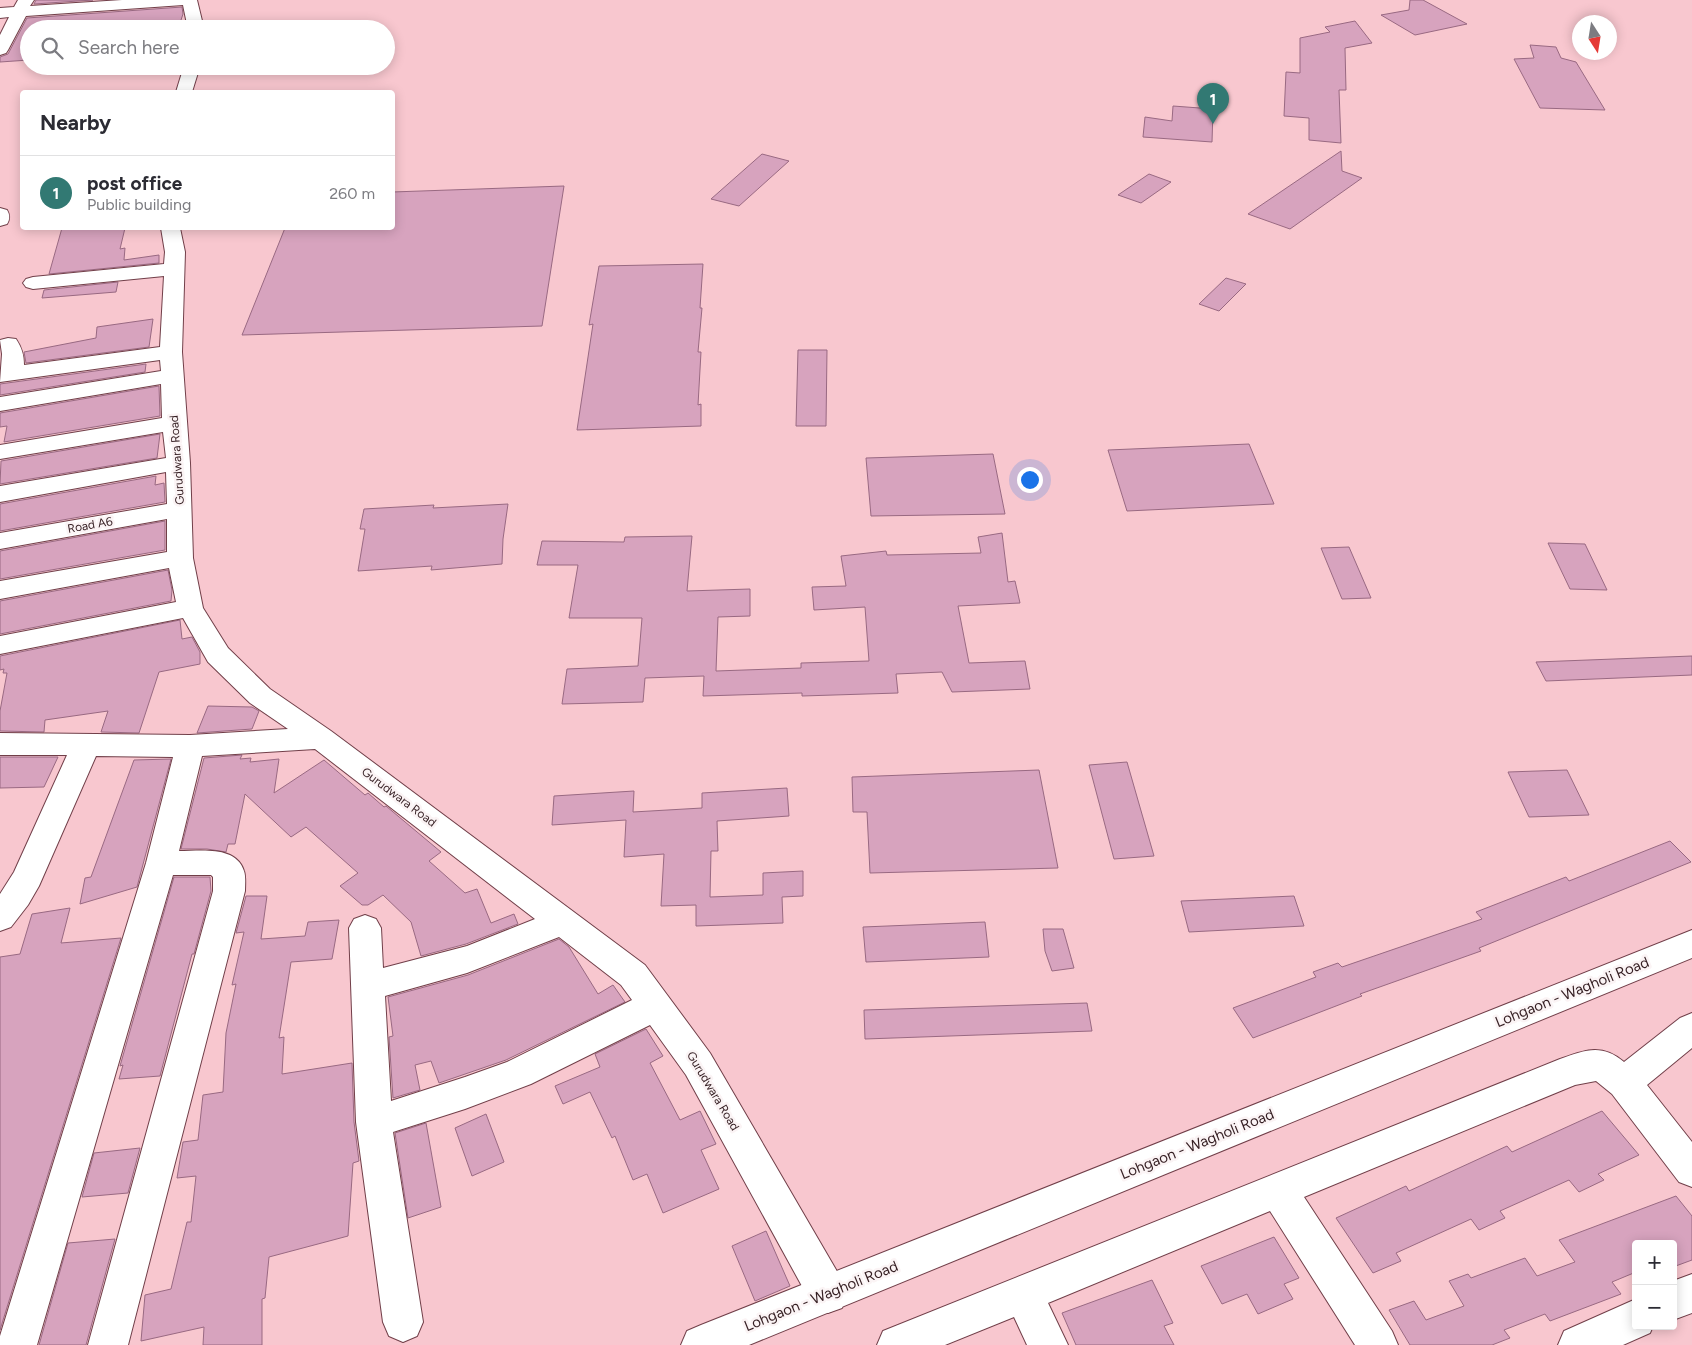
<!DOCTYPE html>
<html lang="en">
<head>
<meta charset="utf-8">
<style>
	body { margin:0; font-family:Figtree,sans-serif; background:#f2f2f3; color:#2b2b33 }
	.controls { position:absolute; right:15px; bottom:15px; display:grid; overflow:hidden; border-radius:5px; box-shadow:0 2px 12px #0003 }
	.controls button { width:45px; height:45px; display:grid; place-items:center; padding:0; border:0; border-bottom:1px solid #e1e1e2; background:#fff; color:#2b2b33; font:25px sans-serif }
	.compass { position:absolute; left:1572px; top:15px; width:45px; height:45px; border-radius:50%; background:#fff; box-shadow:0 2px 12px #0003; rotate:168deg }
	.you { position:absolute; left:1029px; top:479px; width:18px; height:18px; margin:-12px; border:4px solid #fff; border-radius:50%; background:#1a73e8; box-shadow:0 0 0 8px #1a73e833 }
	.badge { display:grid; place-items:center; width:32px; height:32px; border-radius:50%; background:#327973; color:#fff; font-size:16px; font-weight:700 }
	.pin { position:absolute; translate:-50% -41px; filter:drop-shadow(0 1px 2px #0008) }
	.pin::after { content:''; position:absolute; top:26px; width:18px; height:15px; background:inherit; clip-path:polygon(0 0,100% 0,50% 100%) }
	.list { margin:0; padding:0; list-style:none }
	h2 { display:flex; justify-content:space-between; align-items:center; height:65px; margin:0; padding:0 20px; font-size:21px }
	h2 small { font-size:16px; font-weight:400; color:#7c7c81 }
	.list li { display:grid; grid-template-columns:32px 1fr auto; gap:15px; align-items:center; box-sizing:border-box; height:75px; padding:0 20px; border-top:1px solid #e1e1e2 }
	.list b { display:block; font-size:19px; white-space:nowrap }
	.list p { margin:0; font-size:16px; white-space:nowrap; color:#7c7c81 }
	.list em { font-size:16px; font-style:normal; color:#7c7c81 }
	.icon { flex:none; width:28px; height:28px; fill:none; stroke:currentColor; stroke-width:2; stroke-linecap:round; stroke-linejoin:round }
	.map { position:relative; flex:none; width:1692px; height:1345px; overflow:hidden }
	.search { position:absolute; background:#fff; box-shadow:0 2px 12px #0003; left:20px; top:20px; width:375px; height:55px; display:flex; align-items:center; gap:12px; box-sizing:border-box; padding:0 18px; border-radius:28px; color:#7c7c81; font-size:19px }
	.panel { position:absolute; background:#fff; box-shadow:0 2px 12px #0003; left:20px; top:90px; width:375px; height:140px; border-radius:5px }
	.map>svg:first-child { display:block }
</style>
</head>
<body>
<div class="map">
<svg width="1692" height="1345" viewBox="0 0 1692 1345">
	<rect width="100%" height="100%" fill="#f8c7cf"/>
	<!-- building -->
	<g fill="#d7a3be" stroke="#996982">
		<path d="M36,0H93L34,4Z"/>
		<path d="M1410,0H1423L1467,24L1415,35L1381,15L1409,10Z"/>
		<path d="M182,7L183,14L178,29H29V60L0,62V57L8,54L27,18Z"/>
		<path d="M1355,21L1372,43L1345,48L1346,90H1339L1341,143L1309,140V118L1284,116L1286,72L1300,73V38L1330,32L1325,27Z"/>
		<path d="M1530,45L1556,47L1561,58L1576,62L1605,110L1540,108L1514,59L1534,58Z"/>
		<path d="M1173,106L1213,109L1212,142L1143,137L1145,117L1172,121Z"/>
		<path d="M1341,151L1342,171L1362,178L1290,229L1248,214Z"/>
		<path d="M762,154L789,161L739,206L711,199Z"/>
		<path d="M1149,174L1171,182L1141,203L1118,195Z"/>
		<path d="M564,186L542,326L242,335L285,228H392V192Z"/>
		<path d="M62,228H125L120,249L125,248L124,260L159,255V263L49,274Z"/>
		<path d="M703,264L700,308H702L698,352H701L698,405L701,404V426L577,430L593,324L589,325L599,266Z"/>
		<path d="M1226,278L1246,284L1219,311L1199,304Z"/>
		<path d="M118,282L116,292L42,298L44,290Z"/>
		<path d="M153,319L149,347L26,363L24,352L96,338L97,327Z"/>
		<path d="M798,350H827L826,426H796Z"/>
		<path d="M146,364L145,372L0,395V384Z"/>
		<path d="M159,386L160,416L4,442L7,426L0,427V413Z"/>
		<path d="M160,434L157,458L0,484L1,461Z"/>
		<path d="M1249,444L1274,504L1127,511L1108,450Z"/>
		<path d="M993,454L1005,514L871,516L866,458Z"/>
		<path d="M156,476L155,485L164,483L165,502L0,531V504Z"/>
		<path d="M508,504L503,539L502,564L431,570L432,566L358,571L365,529H360L364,509L434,505L433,508Z"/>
		<path d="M165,521V550L0,579V551Z"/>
		<path d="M1002,533L1008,582L1015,581L1020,603L958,606L969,663L1025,661L1030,689L952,692L942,672L896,674L898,693L802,696V693L703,696L704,676L645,678L643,702L562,704L567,669L638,666L642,618H569L578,565H537L542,541L624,542L625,537L692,536L687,591L750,589V616L718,617L716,671L801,668V663L869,661L865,607L814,610L812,587L846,586L841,556L886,551L887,555L981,553L978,537Z"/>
		<path d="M1548,543L1585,544L1607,590L1570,589Z"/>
		<path d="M1349,547L1371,598L1342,599L1321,548Z"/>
		<path d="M168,570L172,590L171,601L0,634V601Z"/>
		<path d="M180,620L182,639L192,637L200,652V664L159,672L139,733L101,732L108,711L45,720L44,732L0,731V711L7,673H3L4,669L0,670V656Z"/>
		<path d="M1692,656V675L1546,681L1536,662Z"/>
		<path d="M208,706L252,707L259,711L252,729L197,733Z"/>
		<path d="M242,755L240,759L251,758L250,762L279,759L274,793L324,760L365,795L368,793L384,807L386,806L441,852L429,861L465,893L477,889L491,923L514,914L518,924L466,944L421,956L411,922L383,895L368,905H362L340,886L358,873L306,827L291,837L245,794L235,844H228L226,852L207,849H181L204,758Z"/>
		<path d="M0,757H58L44,787L0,788Z"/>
		<path d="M171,759L137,887L80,904L85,878L91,877L134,760Z"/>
		<path d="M1127,762L1154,856L1114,859L1089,765Z"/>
		<path d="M1039,770L1058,868L870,873L867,812H853L852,777Z"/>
		<path d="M1567,770L1589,815L1529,817L1508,772Z"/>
		<path d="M787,788L789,816L717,821L718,851H711L710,897L763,895V873L803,871V896L782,897L783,923L696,926V905L661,906L664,854L624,857L626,820L552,825L554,796L634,791L633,812L702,808V793Z"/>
		<path d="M1670,841L1691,862L1479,948L1481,951L1360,994L1362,996L1253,1038L1233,1008L1316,977L1313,972L1338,963L1342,967L1482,919L1476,912L1566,877L1569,881Z"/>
		<path d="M174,877H210L211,891L194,954H192L160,1076L119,1079L123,1065L120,1066Z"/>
		<path d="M246,896H267L261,939L305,936L308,922L339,920L332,959L291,962L279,1038L284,1037L282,1074L352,1063L354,1122L359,1161L353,1163L348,1236L269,1257L265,1298L262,1299V1345H203L204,1327L141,1341L145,1295L171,1289L187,1222H191L196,1176L177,1178L183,1142L198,1140L203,1095L223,1092L226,1033L236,984L232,985L244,932L236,933Z"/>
		<path d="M1294,896L1304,926L1189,932L1181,901Z"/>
		<path d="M70,908L61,943L121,938L0,1330V957L20,954L32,914Z"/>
		<path d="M985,922L989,957L866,962L863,927Z"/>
		<path d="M1043,929H1063L1074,968L1052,971L1045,951Z"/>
		<path d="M559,939L569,947L598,994L613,985L625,1002L506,1060L439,1083L431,1061L415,1065L420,1090L393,1098L389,1037L393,1036L388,997L468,975Z"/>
		<path d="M1087,1003L1092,1031L865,1039L864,1010Z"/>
		<path d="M646,1029L663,1056L650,1063L680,1120L700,1111L716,1144L701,1150L719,1189L663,1213L647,1174L633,1180L615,1136L612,1138L590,1092L563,1104L555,1086L600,1067L595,1054Z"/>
		<path d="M1602,1111L1639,1155L1598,1174L1604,1180L1579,1192L1569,1180L1500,1211L1505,1218L1479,1230L1471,1219L1396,1253L1401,1261L1373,1273L1336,1218L1406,1186L1409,1191L1507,1146L1512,1152Z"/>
		<path d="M486,1114L504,1162L472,1176L455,1128Z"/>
		<path d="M426,1123L441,1207L408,1218L395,1133Z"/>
		<path d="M140,1148L128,1193L82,1197L94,1153Z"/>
		<path d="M1676,1196L1692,1216V1260L1673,1267V1244H1636V1272L1612,1282L1621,1294L1550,1321L1545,1314L1504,1330L1510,1338L1492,1345H1410L1389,1310L1414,1301L1426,1320L1464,1306L1449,1281L1468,1274L1471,1278L1525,1258L1537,1276L1575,1262L1559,1240Z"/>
		<path d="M766,1231L790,1286L755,1301L732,1246Z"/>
		<path d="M1274,1237L1299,1278L1284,1284L1293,1299L1258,1314L1247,1294L1222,1304L1201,1266Z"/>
		<path d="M115,1239L86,1345H39L68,1243Z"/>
		<path d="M1152,1280L1173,1323L1164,1326L1174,1345H1076L1062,1313Z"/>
	</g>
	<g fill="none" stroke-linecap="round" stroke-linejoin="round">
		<!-- minor casing -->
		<g stroke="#713f49" stroke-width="2">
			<g id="minor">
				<path d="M18,0H34L30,6L122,0H197L204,29H188L183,5L26,16L8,50L6,53L0,55V35L9,17L0,18V8L14,7Z"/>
				<path d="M184,66H200L192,92H176Z"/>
				<path d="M0,208L7,210C10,215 10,219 7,224L0,226Z"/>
				<path d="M161,228H180L185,252L182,352L190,463L193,558L203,608L228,648L270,689L331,731L645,965L710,1053L842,1280L847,1294L842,1308L828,1313L814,1308L686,1075L650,1025L531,1084L465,1109L393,1132L423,1322L417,1336L403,1342L389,1336L383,1322L356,1122L349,928L354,919L365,915L376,919L381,928L383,968L467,946L535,919L315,749L202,756L179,851C200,851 236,845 244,871C246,877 245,885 245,891L128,1345H88L213,891V877L211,875H173L37,1345H0V1336L146,863L173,757L96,756L39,886L28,905L11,927L0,931V894L14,872L67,755H0V733L190,735L288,729L250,703L208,662L183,618L0,654V636L176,602L169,568L0,599V581L167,552V519L0,549V533L167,504L166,472L0,502V486L166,458L163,432L0,459V445L162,418L161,384L0,411V397L161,371L160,360L0,382L2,354L0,340L8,338L16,339C22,348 24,355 24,365L160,347L164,276L33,289L26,287L23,283L26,279L33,277L164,264L165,252ZM559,937L621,985L632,1000L507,1062L465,1077L391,1101L385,996L467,973Z"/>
				<path d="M1692,1013V1048L1647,1085L1692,1142V1187L1679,1182L1612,1094L1596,1081L1575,1085L1304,1197L1392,1331L1398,1345H1355L1270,1211L1048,1303L1068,1345H1027L1014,1317L945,1345H877L883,1331L1560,1059C1585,1050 1602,1043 1624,1062L1680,1018Z"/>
				<path d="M1692,1274V1313L1673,1320V1281Z"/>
				<path d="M1636,1299V1326H1653L1650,1333L1623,1345H1558L1564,1331Z"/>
			</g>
		</g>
		<!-- primary casing -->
		<g stroke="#713f49" stroke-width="2">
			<path id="primary" d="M1692,930V958L749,1345H681L687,1331L701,1325Z"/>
		</g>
		<!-- minor -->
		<use href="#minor" fill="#fff" fill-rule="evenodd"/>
		<!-- primary -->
		<use href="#primary" fill="#fff" fill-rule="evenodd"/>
	</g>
	<g text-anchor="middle" stroke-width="5" stroke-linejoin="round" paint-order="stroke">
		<!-- street labels -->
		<g font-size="12" fill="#341e22" stroke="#fbf4f5">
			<text transform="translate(177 460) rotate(-94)" y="4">Gurudwara Road</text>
			<text transform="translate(90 525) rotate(-10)" y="4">Road A6</text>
			<text transform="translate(399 797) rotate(37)" y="4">Gurudwara Road</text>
			<text transform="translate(713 1091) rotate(59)" y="4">Gurudwara Road</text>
		</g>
		<!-- near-street labels -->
		<g font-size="15" fill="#341e22" stroke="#fbf4f5">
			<text transform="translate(1572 992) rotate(-22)" y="5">Lohgaon - Wagholi Road</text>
			<text transform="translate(1197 1144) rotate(-22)" y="5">Lohgaon - Wagholi Road</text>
			<text transform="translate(821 1296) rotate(-22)" y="5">Lohgaon - Wagholi Road</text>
		</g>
	</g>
</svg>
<div class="controls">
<button>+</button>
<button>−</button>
</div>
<svg class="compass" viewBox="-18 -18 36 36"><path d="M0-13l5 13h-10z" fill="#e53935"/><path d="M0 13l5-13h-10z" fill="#7c7c81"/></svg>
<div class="you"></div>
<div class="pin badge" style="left:1213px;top:124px">1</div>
<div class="search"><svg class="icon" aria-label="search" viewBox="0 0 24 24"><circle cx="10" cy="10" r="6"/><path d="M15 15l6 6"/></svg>Search here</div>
<section class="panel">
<h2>Nearby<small></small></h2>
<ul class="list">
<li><span class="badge">1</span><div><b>post office</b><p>Public building</p></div><em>260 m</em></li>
</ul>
</section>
</div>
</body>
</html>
